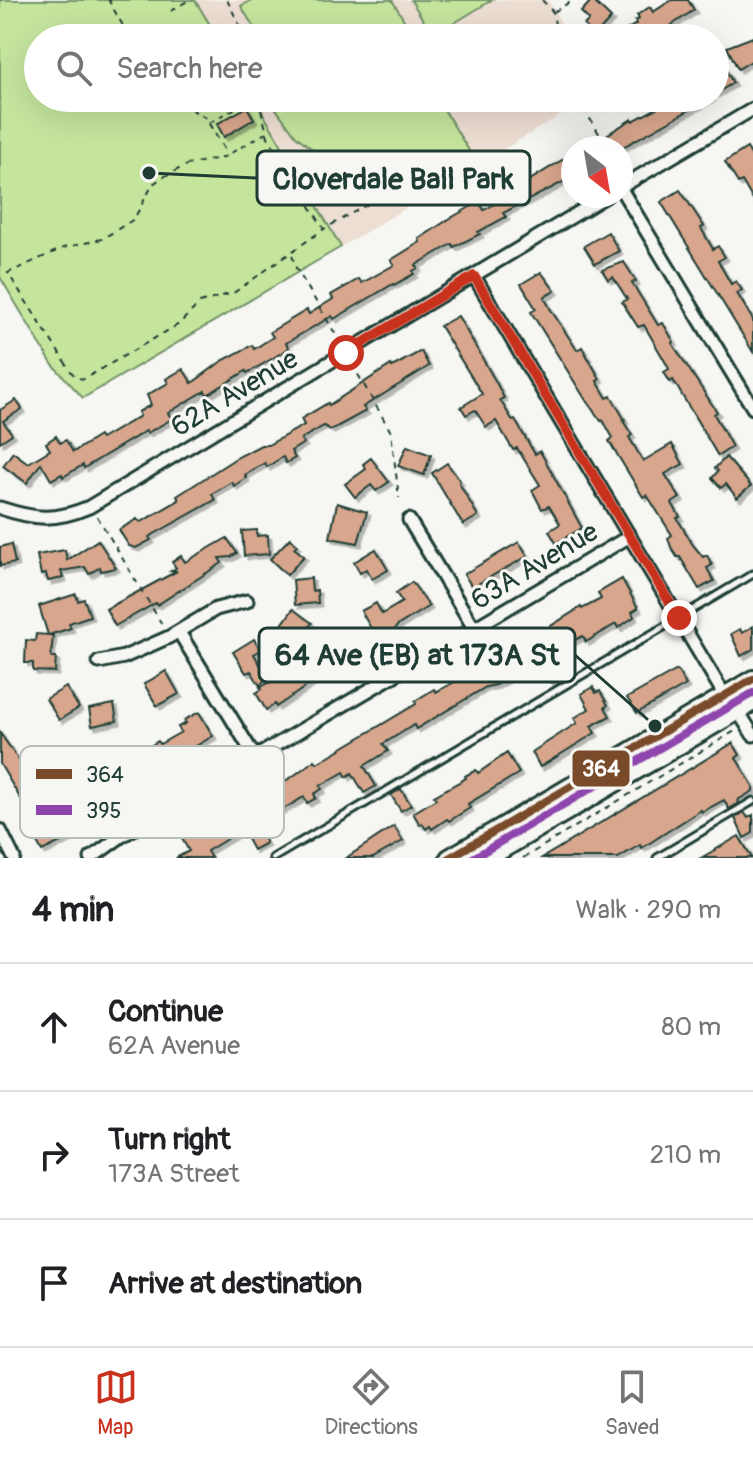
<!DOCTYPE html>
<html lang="en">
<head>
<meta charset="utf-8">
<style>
	body { margin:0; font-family:Pangolin,sans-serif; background:#f6f6f6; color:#202124 }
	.compass { position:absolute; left:561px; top:136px; width:72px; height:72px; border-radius:50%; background:#fff; box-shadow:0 8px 32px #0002; rotate:149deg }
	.stop { position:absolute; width:24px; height:24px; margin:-18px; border:6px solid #c8321e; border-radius:50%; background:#fff }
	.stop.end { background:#c8321e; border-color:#fff; box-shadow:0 2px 8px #0008 }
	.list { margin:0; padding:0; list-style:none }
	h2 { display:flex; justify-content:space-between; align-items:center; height:104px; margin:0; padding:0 32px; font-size:34px }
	h2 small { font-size:26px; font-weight:400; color:#757577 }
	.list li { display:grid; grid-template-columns:52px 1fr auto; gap:24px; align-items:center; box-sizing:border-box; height:128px; padding:0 32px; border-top:2px solid #e0e0e0 }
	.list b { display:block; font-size:30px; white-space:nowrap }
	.list p { margin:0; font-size:26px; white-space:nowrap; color:#757577 }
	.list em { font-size:26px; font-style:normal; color:#757577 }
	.icon { flex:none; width:44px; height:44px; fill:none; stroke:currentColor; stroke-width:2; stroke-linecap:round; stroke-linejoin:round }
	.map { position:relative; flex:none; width:753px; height:858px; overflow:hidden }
	.search { position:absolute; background:#fff; box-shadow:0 8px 32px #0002; left:24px; right:24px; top:24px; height:88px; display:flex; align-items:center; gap:20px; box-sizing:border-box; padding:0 28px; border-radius:44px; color:#757577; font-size:30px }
	.sheet { height:488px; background:#fff }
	nav { display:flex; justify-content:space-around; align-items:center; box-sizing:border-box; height:112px; border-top:2px solid #e0e0e0; background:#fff; font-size:22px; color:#757577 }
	nav a { display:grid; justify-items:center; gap:4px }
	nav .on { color:#c8321e }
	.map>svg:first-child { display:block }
</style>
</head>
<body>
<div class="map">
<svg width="753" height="858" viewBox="0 0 753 858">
	<defs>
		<filter id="shadow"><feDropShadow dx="3.5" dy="3.5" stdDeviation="0" flood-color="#0004"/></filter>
	</defs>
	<rect width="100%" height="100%" fill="#f6f6f2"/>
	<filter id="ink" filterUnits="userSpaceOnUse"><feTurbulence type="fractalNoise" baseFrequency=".0125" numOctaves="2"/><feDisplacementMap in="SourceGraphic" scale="16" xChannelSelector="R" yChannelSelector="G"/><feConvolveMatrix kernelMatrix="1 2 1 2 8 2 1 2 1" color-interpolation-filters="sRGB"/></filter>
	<g filter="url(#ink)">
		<!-- built -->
		<g fill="#edded3">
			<path d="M195,0H548L570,38H218Z"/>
			<path d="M254,98H589L341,247Z"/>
		</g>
		<!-- green -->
		<g fill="#c5e59d" stroke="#729168" stroke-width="2">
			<path d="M0,0H195L218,38H38V98H254L341,247L83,398L52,364L0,277Z"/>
			<path d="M252,0H392L407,25L386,38H260L241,6Z"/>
			<path d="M411,0H492L433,36Z"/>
			<path d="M296,98H437L474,159L409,197L317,153L296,136L276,109Z"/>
		</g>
		<!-- building -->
		<g fill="#d8a68c" stroke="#1f3d34" stroke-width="2" filter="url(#shadow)">
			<path d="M592,0L611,18L595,36L584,25L589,20L581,12Z"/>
			<path d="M672,0H688L694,10L669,27L675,38H613L636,24L635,21L639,19L637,15L650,7L653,12Z"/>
			<path d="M753,37V60L738,69L727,47Z"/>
			<path d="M724,67L733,83L715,94V72Z"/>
			<path d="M676,98H711L621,148H586L632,119L633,121Z"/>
			<path d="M247,107L254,119L224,137L217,124Z"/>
			<path d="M747,148L753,158V200L742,181L738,183L725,162Z"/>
			<path d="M573,153V177L503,213L506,217L478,232L480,234L454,247L452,244L416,265L418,268L413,271L414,274L394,285L393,284L334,319L332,316L286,343L289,348L270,360L247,373L246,371L207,395L205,391L168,413L172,419L147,433L146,431L84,468L83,465L63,477L62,474L51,480L41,463L27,483L3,466L13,452L28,463L50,450L46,443L56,436L60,443L66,440L73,452L99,436L101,439L140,416L138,412L151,405L147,395L168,383L166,379L183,369L192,383L222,361L252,345L254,349L273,337L270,332L307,310L309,314L333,299L331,295L359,279L362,283L394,265L391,260L420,242L419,239L449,219L479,202L484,210L507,197L503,191L528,176L530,180Z"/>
			<path d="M680,190L704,226L701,228L713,249L718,246L725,257L718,261L731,284L736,281L742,290L737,293L753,320V352L661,202Z"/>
			<path d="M608,232L619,251L595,264L584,246Z"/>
			<path d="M624,262L636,281L632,283L658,325L663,323L674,342L672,343L717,412L714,414L732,447L718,456L673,380L670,382L664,372L669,369L667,365L644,325L638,327L622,302L627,299L613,277L608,280L602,270Z"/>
			<path d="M541,272L555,291L544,297L551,310L577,350L582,347L600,379L597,381L607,398L611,396L625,420L623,421L632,435L629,437L643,461L672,444L683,464L665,474L680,498L672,503L680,517L677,518L693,545L703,557L707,555L712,565L707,568L714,581L699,589L680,557H677L671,547L668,538L672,535L647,495L643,497L609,441L613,438L603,420L601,421L587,402L531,312L536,309L521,284Z"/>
			<path d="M458,316L496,382L504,398L500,400L513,421L515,420L535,454L540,451L582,528L556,543L549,531L560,524L549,506L542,509L532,490L540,485L517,448L513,450L496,421L486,427L475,410L466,415L461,407L482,394L440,326Z"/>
			<path d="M421,351L429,366L363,407L366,411L331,430L324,426L301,439L304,443L291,451L295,458L286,463L283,457L267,467L265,463L245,475L246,478L234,486L232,482L212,494L215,500L149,537L151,540L136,548L129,546L119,530L137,519L141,522L179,500L177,496L236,458L261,445H268L304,425L301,419L328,403L329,405L391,365L392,367Z"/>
			<path d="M16,400L22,409L3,421L12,434L0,442V410Z"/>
			<path d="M407,446L431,455L424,475L398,466Z"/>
			<path d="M726,457L751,486L737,498L726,484L721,488L712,478L718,471L715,468Z"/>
			<path d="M371,458L389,482L376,491L371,485L355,497L345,484L366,469L363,464Z"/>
			<path d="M447,463L460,481L459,483L478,516L463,525L432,473Z"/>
			<path d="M337,503L367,512L358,543L330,538Z"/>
			<path d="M257,530V536L268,535L269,554L244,556L242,531Z"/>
			<path d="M227,538L237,553L231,557L219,558L222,563L157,605L156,603L115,626L106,609L177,571H171L176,568L172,562L181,556L185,562Z"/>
			<path d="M290,538L297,545L294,548L304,556L287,575L270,559Z"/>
			<path d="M98,540L116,568L101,571L100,567L89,574L85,567L61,571L63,578L48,581L46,574L41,575L37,555L65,550L67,560Z"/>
			<path d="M519,542L528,556L472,587L464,574Z"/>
			<path d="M11,544L15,563L0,566V547Z"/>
			<path d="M376,549L388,570L372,579L366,569L360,573L354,562Z"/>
			<path d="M311,578L312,591L317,590L318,603L295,605L293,580Z"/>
			<path d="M622,579L638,608L632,612L634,617L618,628L616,624L586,642L583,636L546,654L560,677L550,682L534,655L506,672L510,677L496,685L486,687L416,729L414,725L383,744L388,751L364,766L376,786L364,793L352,773L347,777L344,772L320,786L322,789L314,794L316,798L307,803L304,797L275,814L270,807L251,818L266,843L253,850L242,830L207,851L211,858H176L189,851L182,839L195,832L197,835L233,814L230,809L273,784L274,787L292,777L315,760L317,763L416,704L415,701L434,689L436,692L473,672L534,632L538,634L581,607L582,609L601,599L598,593Z"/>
			<path d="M412,582L429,606L397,626L394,631L377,639L361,611L376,603L382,614L402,602L396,593Z"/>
			<path d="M76,594L78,601L84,599L90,616L69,623L71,628L49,635L53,636L51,657H56L55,672L33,671V663H25L26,640L35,641L36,634L48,635L39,606Z"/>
			<path d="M293,609L312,623L301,638L297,635L291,643L277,632Z"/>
			<path d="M753,626V649L741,656L731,634L740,629L742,633Z"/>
			<path d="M254,639L261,650L254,654L267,676L260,686L251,671L246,673L233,652Z"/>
			<path d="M313,662L322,676L276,707L275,704L266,710L256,693L262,689L260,687Z"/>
			<path d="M677,670L686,685L637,713L627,698Z"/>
			<path d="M166,671L179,694L157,706L144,684Z"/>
			<path d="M66,687L79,708L59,720L46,699Z"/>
			<path d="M593,687L596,693L600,691L608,705L605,707L610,716L591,726L595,733L540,767L532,752L577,723L574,718L589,709L581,694Z"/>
			<path d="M114,704L117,721L92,726L89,709Z"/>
			<path d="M199,712L213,736L186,752L188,754L158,774L93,810L95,813L65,831L69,838L42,851L30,829L59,812L49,795L30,806L24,796L20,798L0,764V733L30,776L48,766L54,775L51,776L64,799L80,789L84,794L151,754L147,748L158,741L160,744L181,732L178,727L186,723L184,720Z"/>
			<path d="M733,743L740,755L736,758L753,786V791L738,800L739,803L729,809L724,800L702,812L701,810L642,848L640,845L618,858H542Z"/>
			<path d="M507,753L519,773L468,804L470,808L449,821L447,819L432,829L430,826L426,829L422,823L420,825L413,813L436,799L434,796L466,778L465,776L476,770L478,773Z"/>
			<path d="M401,789L411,805L401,811L391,795Z"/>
			<path d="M744,812L748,818L753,815V833L744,838L735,818Z"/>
			<path d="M394,826L403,841L373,858H346Z"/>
			<path d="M739,836L752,858H701Z"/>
		</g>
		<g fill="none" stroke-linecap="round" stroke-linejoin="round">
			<!-- service casing -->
			<g stroke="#1f3d34" stroke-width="11">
				<g id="service">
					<path d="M273,858L753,574"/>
					<path d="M657,858L753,801"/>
				</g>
			</g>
			<!-- minor casing -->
			<g stroke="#1f3d34" stroke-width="17">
				<g id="minor">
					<path d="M621,187L753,109"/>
					<path d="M621,189L753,408"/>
					<path d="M474,276L725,696"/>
					<path d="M0,508C34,519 54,522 89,507L606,196"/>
					<path d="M409,520L474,628"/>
					<path d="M179,632L255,757"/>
					<path d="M99,662L124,657L169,637L216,609L247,601"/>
					<path d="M738,711L753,735"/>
					<path d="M0,830L14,858"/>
					<path d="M91,858L120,837L630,536"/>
				</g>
			</g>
			<!-- secondary casing -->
			<g stroke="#1f3d34" stroke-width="22">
				<g id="secondary">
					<path d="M449,858L753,679"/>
					<path d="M488,858L753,702"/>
				</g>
			</g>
			<!-- path -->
			<g stroke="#1f3d34" stroke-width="2" stroke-dasharray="6 6" stroke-linecap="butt">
				<path d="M111,0L109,1L130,38"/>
				<path d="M227,0L240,26L243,38"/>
				<path d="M542,0L553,12L557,38"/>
				<path d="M171,11L189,0"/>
				<path d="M554,12L573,0"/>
				<path d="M185,98L194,111L205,117L227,154"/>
				<path d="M258,98L268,137L324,229L370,203"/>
				<path d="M577,98L608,148"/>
				<path d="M223,102L229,112L253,98"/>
				<path d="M209,123L228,112"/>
				<path d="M267,132L224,157L187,165L163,177L153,184L134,219L102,239L63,248L8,273L72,373L78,378L84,379L179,324L200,303L235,292L324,229"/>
				<path d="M292,255L296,268L339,340"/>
				<path d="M352,364L391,432L399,498"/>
				<path d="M97,516L163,626"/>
				<path d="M523,858L735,731"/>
			</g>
			<!-- service -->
			<use href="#service" stroke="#f6f6f2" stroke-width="5"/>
			<!-- minor -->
			<use href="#minor" stroke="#f6f6f2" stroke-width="11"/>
			<!-- secondary -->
			<use href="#secondary" stroke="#f6f6f2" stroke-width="16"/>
			<!-- bus-1 casing -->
			<g stroke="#f6f6f2" stroke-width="14">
				<path id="bus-1" d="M449,858L753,679"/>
			</g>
			<!-- bus-2 casing -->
			<g stroke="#f6f6f2" stroke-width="14">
				<path id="bus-2" d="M473,858L753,693"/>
			</g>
			<!-- bus-1 -->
			<use href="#bus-1" stroke="#7a4b2a" stroke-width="8"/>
			<!-- bus-2 -->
			<use href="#bus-2" stroke="#8e44ad" stroke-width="8"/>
		</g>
	</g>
	<g fill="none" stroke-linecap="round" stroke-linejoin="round" filter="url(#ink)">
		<!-- route -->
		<path stroke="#c8321e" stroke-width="10" d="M346,353L474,276L679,618"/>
	</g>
	<g text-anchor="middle" stroke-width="6" stroke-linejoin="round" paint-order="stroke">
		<!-- street labels -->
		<g font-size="28" fill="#1f3d34" stroke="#f6f6f2">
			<text transform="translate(234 392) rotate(-31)" y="10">62A Avenue</text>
			<text transform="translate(534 565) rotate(-31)" y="10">63A Avenue</text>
		</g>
	</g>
	<!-- legend -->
	<rect x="20" y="746" width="264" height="92" rx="12" fill="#f6f6f2" stroke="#b6beb9" stroke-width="2"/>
	<rect x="36" y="769" width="36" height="10" fill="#7a4b2a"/>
	<rect x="36" y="805" width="36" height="10" fill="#8e44ad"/>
	<g font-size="22" fill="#1f3d34">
		<text x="86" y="782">364</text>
		<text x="86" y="818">395</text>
	</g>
	<!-- callouts -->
	<path fill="none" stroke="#1f3d34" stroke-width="3" d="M149 173L257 178M655 726L575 655"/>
	<g fill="#1f3d34" stroke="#f6f6f2" stroke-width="3">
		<circle cx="149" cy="173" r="8"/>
		<circle cx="655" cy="726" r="8"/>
	</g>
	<g fill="#f6f6f2" stroke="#1f3d34" stroke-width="3">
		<rect x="257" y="151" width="273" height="54" rx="8"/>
		<rect x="259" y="628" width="316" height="54" rx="8"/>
	</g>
	<g font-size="30" text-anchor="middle" font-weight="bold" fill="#1f3d34">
		<text x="393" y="189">Cloverdale Ball Park</text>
		<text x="417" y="665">64 Ave (EB) at 173A St</text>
	</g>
	<rect stroke="#f6f6f2" stroke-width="3" x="571" y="749" width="60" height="39" rx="8" fill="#7a4b2a"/>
	<g font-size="22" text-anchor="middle" font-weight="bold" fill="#fff">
		<text x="601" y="776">364</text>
	</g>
</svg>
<svg class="compass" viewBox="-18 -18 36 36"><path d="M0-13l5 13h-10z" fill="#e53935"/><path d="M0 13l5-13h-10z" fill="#757577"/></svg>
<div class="stop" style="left:346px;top:353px"></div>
<div class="stop end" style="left:679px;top:618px"></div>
<div class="search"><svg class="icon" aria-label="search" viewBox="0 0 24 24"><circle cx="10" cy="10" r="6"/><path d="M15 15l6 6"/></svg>Search here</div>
</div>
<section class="sheet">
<h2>4 min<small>Walk · 290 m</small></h2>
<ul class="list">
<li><svg class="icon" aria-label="ahead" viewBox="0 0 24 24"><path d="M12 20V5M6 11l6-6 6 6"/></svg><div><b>Continue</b><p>62A Avenue</p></div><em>80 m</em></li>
<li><svg class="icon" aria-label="right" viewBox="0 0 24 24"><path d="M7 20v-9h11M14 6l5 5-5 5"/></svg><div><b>Turn right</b><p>173A Street</p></div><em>210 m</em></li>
<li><svg class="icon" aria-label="arrive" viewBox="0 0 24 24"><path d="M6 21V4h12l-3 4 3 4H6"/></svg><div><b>Arrive at destination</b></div></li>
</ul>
</section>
<nav>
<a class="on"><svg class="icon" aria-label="map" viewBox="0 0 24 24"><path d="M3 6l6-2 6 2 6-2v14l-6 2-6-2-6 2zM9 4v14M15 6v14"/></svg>Map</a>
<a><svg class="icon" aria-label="directions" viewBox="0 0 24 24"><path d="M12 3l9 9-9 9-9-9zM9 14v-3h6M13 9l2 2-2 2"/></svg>Directions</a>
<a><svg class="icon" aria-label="saved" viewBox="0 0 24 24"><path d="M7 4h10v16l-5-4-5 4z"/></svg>Saved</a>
</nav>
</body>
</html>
